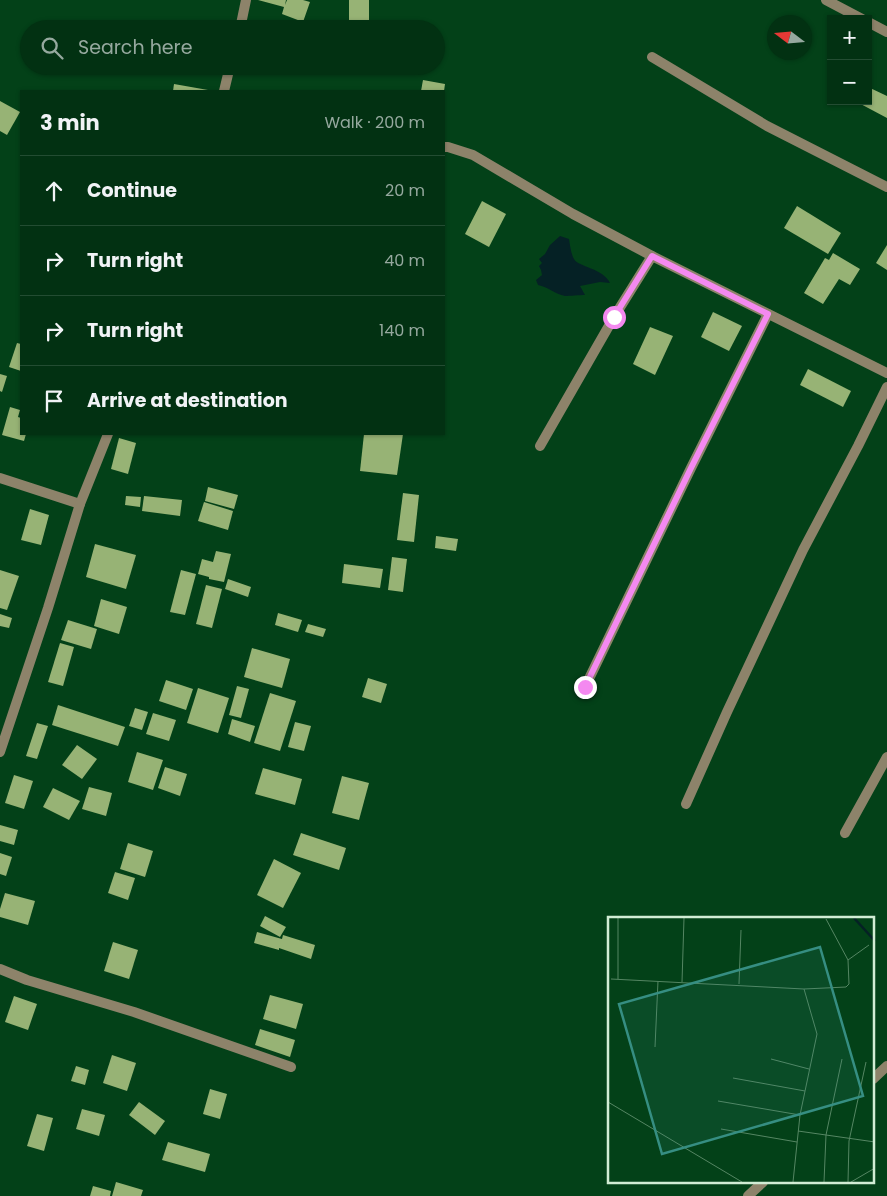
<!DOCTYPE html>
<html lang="en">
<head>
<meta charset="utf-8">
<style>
	body { margin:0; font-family:Poppins,sans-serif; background:#103d20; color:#f1f3f6 }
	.controls { position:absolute; right:15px; top:15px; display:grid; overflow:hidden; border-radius:0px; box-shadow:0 1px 4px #0004 }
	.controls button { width:45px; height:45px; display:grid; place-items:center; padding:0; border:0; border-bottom:1px solid #234c32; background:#023112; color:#f1f3f6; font:25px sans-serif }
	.compass { position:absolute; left:767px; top:15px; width:45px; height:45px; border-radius:50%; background:#023112; box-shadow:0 1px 4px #0004; rotate:286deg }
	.stop { position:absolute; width:15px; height:15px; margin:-11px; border:4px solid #f489f0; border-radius:50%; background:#fff }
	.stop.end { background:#f489f0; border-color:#fff; box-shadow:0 1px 5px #0008 }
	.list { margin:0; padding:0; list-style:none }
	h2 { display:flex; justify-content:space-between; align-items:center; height:65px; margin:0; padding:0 20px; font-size:21px }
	h2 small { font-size:16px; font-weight:400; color:#96a99f }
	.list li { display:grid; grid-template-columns:32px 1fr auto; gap:15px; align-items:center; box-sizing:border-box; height:70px; padding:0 20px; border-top:1px solid #234c32 }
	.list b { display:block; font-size:19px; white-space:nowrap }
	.list em { font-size:16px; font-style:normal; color:#96a99f }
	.icon { flex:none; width:28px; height:28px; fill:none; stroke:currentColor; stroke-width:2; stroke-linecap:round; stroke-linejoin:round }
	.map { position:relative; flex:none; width:887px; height:1196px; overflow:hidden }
	.search { position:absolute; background:#023112; box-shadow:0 1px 4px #0004; left:20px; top:20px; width:425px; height:55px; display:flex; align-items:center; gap:12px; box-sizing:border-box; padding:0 18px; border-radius:28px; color:#96a99f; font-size:19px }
	.panel { position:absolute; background:#023112; box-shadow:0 1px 4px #0004; left:20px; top:90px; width:425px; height:345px; border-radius:0px }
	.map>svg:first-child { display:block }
</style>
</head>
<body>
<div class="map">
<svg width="887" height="1196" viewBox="0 0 887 1196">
	<rect width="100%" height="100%" fill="#034118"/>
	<!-- water -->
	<path fill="#052125" d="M560,236L569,239C570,245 571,254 574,259C578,267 603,268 610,283L600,282L580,286L585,295C580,295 569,296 565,296C555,294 548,287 538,285L536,280L542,275L541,270L539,266L542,263L539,259L545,254L550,245Z"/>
	<!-- building -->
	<g fill="#97b375">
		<path d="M258,0H286L285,5L287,0H303L310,2L303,22L282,14L284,7Z"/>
		<rect x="349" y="0" width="20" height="29"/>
		<path d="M330,66H352L351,73L329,69Z"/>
		<path d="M423,80L445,84L444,91H421Z"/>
		<path d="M174,84L208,90V91H173Z"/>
		<path d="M868,87L887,96V118L855,101H868Z"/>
		<path d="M0,101L20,112L7,135L0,131Z"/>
		<path d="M482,201L506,214L489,247L465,234Z"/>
		<path d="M797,206L841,233L828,254L784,228Z"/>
		<path d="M887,245V270L876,263Z"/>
		<path d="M833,253L860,269L850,285L839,279L823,304L804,293L825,258L829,260Z"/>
		<path d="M713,312L742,326L729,351L701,337Z"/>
		<path d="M650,327L673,336L655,375L633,364Z"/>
		<path d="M17,343L21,344V371L9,367Z"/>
		<path d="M808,369L851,391L843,407L800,385Z"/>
		<path d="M0,374L7,376L2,392L0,391Z"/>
		<path d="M10,407L20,410L18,417L21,418V434H26L24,441L2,435Z"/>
		<path d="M364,434H403L397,475L360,471Z"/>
		<path d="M119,438L136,443L128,474L111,469Z"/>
		<path d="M208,487L238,495L234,509L205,501Z"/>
		<path d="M403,493L419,495L414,542L397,540Z"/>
		<path d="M126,496L141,497L140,507L125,505Z"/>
		<path d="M144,496L182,500L180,516L142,511Z"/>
		<path d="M204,502L233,511L228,530L198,521Z"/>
		<path d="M30,509L49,515L41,545L21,540Z"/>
		<path d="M436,536L458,539L456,551L435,548Z"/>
		<path d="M95,544L136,555L126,589L86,577Z"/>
		<path d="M216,551L231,554L224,582L209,579V577L198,574L202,559L213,562Z"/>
		<path d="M392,557L407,559L403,592L388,590Z"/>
		<path d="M344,564L383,569L380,588L342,583Z"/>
		<path d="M0,570L19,576L7,610L0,608Z"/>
		<path d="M181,570L196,574L185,615L170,612Z"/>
		<path d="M228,579L251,587L248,597L225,589Z"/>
		<path d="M206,585L222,589L212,628L196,624Z"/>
		<path d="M101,599L127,607L119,634L94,626Z"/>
		<path d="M278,613L302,620L298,632L275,625Z"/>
		<path d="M0,614L12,618L9,628L0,626Z"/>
		<path d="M68,620L97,629L91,649L61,640Z"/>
		<path d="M308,624L326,629L323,637L305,632Z"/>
		<path d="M60,643L74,647L63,686L48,682Z"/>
		<path d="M252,648L290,659L282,688L244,677Z"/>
		<path d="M368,678L387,684L381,703L362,697Z"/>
		<path d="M166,680L193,689L186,710L159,701Z"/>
		<path d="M237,686L249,689L241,718L229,715Z"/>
		<path d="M198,688L229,698L218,733L187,723Z"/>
		<path d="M270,693L296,701L280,751L254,743Z"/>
		<path d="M58,705L125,727L118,746L52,725Z"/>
		<path d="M135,708L148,712L142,730L129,726Z"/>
		<path d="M153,713L176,720L169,741L146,734Z"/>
		<path d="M232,719L255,726L250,742L228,734Z"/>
		<path d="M295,722L311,726L304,751L288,747Z"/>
		<path d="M37,723L48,726L37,759L26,756Z"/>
		<path d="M77,745L97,759L82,779L62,765Z"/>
		<path d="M137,752L163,760L153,790L128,782Z"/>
		<path d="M165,767L187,774L180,796L158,788Z"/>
		<path d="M263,768L302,779L295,805L255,794Z"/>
		<path d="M14,775L33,781L24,809L5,803Z"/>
		<path d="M342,776L369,783L359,820L332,813Z"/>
		<path d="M89,787L112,793L106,816L82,809Z"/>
		<path d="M53,788L80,801L69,820L43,807Z"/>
		<path d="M0,825L18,830L14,845L0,841Z"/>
		<path d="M301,833L346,848L339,870L293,855Z"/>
		<path d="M128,843L153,851L145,877L120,869Z"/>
		<path d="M0,853L12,857L6,876L0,874Z"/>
		<path d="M274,859L301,873L283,908L257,895Z"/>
		<path d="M115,872L135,878L128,900L108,893Z"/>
		<path d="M5,893L35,901L28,925L0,917V909Z"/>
		<path d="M265,916L286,927L280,937L260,926Z"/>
		<path d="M257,932L282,939L283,935L315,945L311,959L279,948V950L254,943Z"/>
		<path d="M113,942L138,950L129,979L104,971Z"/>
		<path d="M270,995L303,1004L296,1029L263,1019Z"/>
		<path d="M14,996L37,1004L28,1030L5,1022Z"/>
		<path d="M260,1029L295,1040L290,1057L255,1045Z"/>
		<path d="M112,1055L136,1063L127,1091L103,1083Z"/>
		<path d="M76,1066L89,1070L85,1085L71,1081Z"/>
		<path d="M210,1089L227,1094L220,1119L203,1114Z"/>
		<path d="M139,1102L165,1121L155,1135L129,1115Z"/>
		<path d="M82,1109L105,1115L99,1136L76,1129Z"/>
		<path d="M37,1114L53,1118L44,1151L27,1146Z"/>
		<path d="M168,1142L210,1154L205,1172L162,1160Z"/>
		<path d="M116,1182L143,1190L141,1196H112Z"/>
		<path d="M93,1186L111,1191L110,1196H90Z"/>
	</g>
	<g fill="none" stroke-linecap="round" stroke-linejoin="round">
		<!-- minor -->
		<g stroke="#8d836a" stroke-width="10">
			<path d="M826,0L862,19"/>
			<path d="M868,22L887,32"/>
			<path d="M240,29L246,0"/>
			<path d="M652,57L767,126L887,187"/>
			<path d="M224,91L230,66"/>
			<path d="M444,147H448L473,155L573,214L652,256L887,373"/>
			<path d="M540,446L614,317L652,256"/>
			<path d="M0,478L80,504"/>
			<path d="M585,687L691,468L768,314"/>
			<path d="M0,752L48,608L80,504L108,434"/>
			<path d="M686,804L727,712L803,550L858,446L887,387"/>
			<path d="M845,833L887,757"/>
			<path d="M0,969L27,980L134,1012L291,1067"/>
		</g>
		<!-- tertiary -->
		<g stroke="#8d836a" stroke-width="10">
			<path d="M873,1079L887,1066"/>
			<path d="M748,1196L763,1182"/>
		</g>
	</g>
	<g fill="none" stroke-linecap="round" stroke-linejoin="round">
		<!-- route -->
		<path stroke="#f489f0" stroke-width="6" d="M585,687L691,468L768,314L652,256L614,317"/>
	</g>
	<!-- overview -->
	<g transform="translate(608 917)">
		<rect width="266" height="266" fill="#034118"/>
		<path fill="none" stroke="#052125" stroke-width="2.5" d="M246,1L267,24"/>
		<path fill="none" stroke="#558663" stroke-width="1" d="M10,1V62M218,2L240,43M3,62L196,72L238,70L241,67L240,43L261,28M74,65L76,1M131,67L133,13M47,130L50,64M163,142L201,152M125,161L197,174M110,184L192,198M0,185L134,265M113,212L189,225M190,214L267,225M185,265L192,198L209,117L196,72M216,265L218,218L234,142M240,265L241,224L258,145M243,265L267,251"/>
		<path fill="#368e82" fill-opacity="0.15" stroke="#368e82" stroke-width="2.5" d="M212,30L255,179L54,237L11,87Z"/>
		<rect width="266" height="266" fill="none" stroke="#d1edd4" stroke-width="2.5"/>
	</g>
</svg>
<div class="controls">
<button>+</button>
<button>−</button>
</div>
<svg class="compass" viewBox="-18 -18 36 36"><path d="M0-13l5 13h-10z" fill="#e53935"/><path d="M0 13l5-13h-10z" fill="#96a99f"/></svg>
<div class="stop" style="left:614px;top:317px"></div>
<div class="stop end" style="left:585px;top:687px"></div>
<div class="search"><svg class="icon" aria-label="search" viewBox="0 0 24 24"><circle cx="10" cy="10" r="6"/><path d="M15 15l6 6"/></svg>Search here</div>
<section class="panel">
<h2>3 min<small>Walk · 200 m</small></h2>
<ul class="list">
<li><svg class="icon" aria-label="ahead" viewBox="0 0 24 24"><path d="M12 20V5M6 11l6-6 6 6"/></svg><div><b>Continue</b></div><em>20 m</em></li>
<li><svg class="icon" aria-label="right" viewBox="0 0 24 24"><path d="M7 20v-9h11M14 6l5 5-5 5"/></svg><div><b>Turn right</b></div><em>40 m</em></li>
<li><svg class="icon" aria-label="right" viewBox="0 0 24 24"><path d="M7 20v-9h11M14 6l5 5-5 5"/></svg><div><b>Turn right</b></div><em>140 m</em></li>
<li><svg class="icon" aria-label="arrive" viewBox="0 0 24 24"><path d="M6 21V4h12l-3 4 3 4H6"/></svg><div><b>Arrive at destination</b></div></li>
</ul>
</section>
</div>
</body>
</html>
